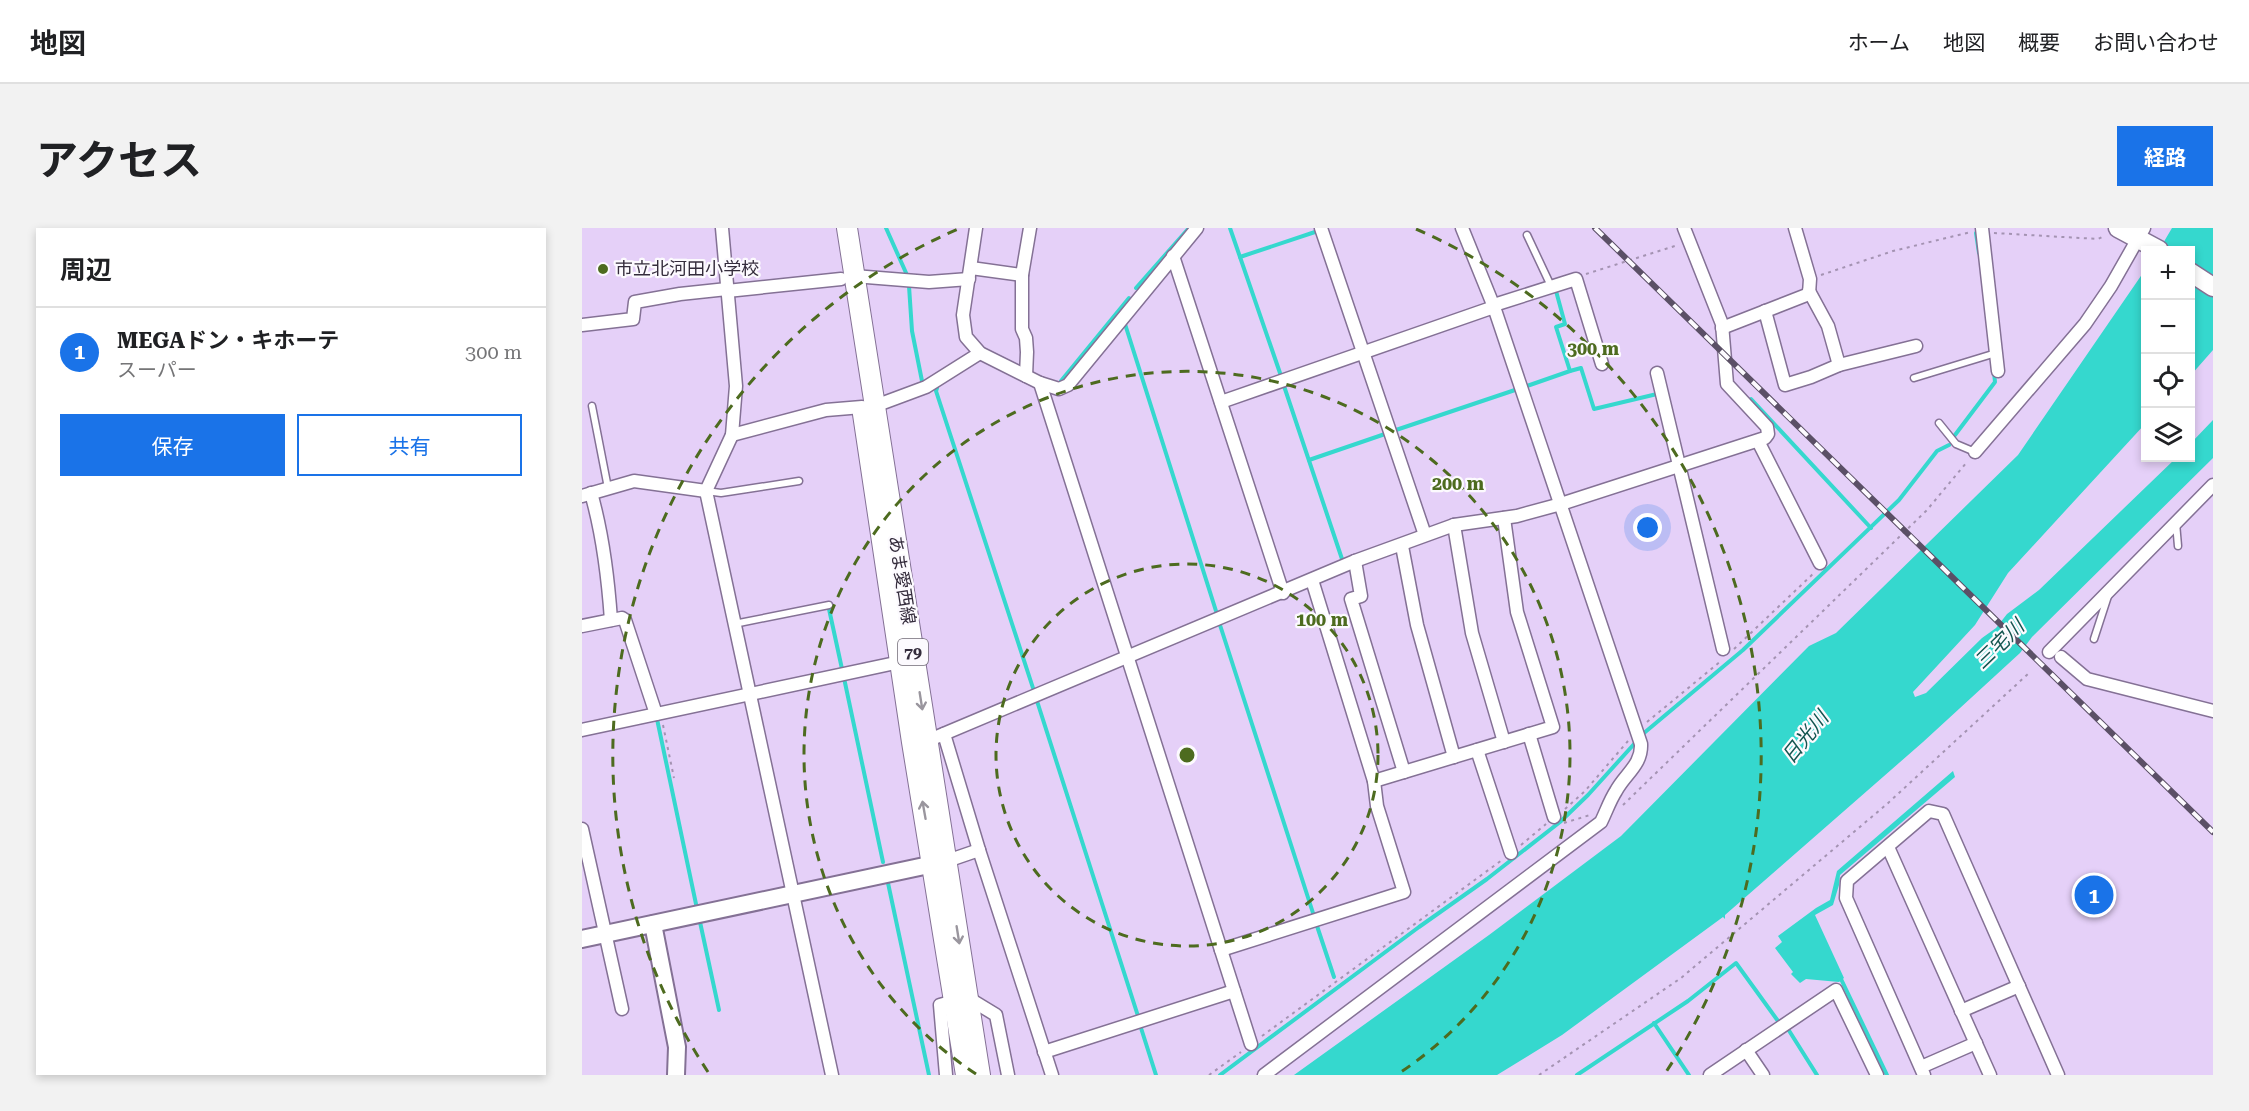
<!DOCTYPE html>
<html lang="ja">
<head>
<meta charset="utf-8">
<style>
	body { margin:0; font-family:"Roboto Serif","Noto Sans JP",serif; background:#f2f2f2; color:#202124 }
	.controls { position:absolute; right:18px; top:18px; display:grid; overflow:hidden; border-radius:0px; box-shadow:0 3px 9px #0003 }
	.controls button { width:54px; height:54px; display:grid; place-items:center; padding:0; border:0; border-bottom:2px solid #e0e0e0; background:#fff; color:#202124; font:30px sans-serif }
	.you { position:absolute; left:1066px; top:300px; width:21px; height:21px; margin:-15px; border:4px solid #fff; border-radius:50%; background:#1a73e8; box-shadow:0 0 0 9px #1a73e833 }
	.badge { display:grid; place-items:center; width:39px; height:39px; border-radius:50%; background:#1a73e8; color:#fff; font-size:20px; font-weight:700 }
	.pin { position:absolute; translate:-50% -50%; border:3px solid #fff; box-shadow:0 2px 6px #0006 }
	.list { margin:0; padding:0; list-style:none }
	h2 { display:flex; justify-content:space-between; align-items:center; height:78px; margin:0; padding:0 24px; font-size:26px }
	h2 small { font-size:20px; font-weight:400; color:#757577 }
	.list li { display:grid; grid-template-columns:39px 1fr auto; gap:18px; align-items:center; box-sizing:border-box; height:90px; padding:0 24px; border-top:2px solid #e0e0e0 }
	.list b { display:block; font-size:22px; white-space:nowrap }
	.list p { margin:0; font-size:20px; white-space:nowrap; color:#757577 }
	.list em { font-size:20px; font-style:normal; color:#757577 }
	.actions { display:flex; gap:12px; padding:18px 24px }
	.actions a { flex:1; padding:14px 0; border:2px solid #1a73e8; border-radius:0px; text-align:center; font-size:21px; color:#1a73e8 }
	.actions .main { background:#1a73e8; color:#fff }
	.icon { flex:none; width:33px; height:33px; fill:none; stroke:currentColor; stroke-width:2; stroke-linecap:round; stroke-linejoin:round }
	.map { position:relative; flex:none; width:1631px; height:847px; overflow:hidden; border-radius:0px }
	header { display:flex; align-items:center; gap:36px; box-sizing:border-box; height:84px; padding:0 30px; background:#fff; border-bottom:2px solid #e0e0e0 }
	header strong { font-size:28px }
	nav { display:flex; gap:33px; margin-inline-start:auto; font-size:21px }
	.intro { display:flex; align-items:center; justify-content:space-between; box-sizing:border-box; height:144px; padding:0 36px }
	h1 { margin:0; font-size:42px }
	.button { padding:15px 27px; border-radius:0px; background:#1a73e8; color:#fff; font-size:21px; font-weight:700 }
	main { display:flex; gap:36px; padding:0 36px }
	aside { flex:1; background:#fff; border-radius:0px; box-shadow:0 3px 9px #0003 }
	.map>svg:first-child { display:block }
</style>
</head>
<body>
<header>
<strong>地図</strong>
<nav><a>ホーム</a><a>地図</a><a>概要</a><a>お問い合わせ</a></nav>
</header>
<div class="intro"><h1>アクセス</h1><a class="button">経路</a></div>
<main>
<aside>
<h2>周辺<small></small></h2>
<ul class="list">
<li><span class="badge">1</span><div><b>MEGAドン・キホーテ</b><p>スーパー</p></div><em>300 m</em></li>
</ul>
<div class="actions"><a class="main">保存</a><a>共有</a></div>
</aside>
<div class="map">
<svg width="1631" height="847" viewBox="0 0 1631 847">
	<rect width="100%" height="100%" fill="#e5d0f8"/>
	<!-- water -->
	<g fill="#35d8ce">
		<path d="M1590,0H1631V122L1609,147L1608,22H1577Z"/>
		<path d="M1563,42V196L1426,345L1393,397L1331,464L1333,469L1344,465L1400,410L1414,400L1425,386L1457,362L1594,230H1608L1609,215L1631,192V230L1450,409L1438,425L1341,514L1143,687V691L1141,689L980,807L915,847H712L907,707L1039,608L1227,418L1254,405L1436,227Z"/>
		<path d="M1371,543L1373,549L1258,647L1257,657L1251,677L1233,687L1262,750L1257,754L1224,751L1218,755L1209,746L1211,744L1193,720L1200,714L1196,708L1234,680L1248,672L1255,643Z"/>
	</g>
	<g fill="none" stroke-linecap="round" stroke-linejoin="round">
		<!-- stream -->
		<g stroke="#35d8ce" stroke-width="4">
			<path d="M304,0L325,47"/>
			<path d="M648,0L698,145"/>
			<path d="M1394,5L1397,25"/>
			<path d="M658,29L736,3"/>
			<path d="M327,58L330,103L340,153"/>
			<path d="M554,60L607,0"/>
			<path d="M543,96L634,383"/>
			<path d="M988,143L999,140L1012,181L1075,166"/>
			<path d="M479,153L547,70"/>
			<path d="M702,158L760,331"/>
			<path d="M945,158L988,143L974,99L983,96L974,63"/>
			<path d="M355,160L354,163L451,460"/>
			<path d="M1169,171L1289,300"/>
			<path d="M814,202L933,162"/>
			<path d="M1373,207L1413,154L1412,144"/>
			<path d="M727,232L803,206"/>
			<path d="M247,381L260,441"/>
			<path d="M638,397L731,685"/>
			<path d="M262,450L301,634"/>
			<path d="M455,473L556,788"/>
			<path d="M75,491L114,676"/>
			<path d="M1062,505L1161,422L1317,272L1355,223L1367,217"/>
			<path d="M306,655L347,847"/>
			<path d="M118,694L137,782"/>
			<path d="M735,698L752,749"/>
			<path d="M1256,749L1259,751L1305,847"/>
			<path d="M1072,795L1107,847"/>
			<path d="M559,800L574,847"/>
			<path d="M1206,801L1235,847"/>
			<path d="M638,847L837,699L905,651L978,594L1006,567L1053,515"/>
			<path d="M995,847L1106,773L1154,735L1196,793"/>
		</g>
		<!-- service casing -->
		<g stroke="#847195" stroke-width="9">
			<g id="service">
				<path d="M945,7L969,58"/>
				<path d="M1332,150L1414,125"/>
				<path d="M10,178L26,260"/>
				<path d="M1357,195L1374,216L1393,224"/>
				<path d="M124,263L139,265L217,253"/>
				<path d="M1594,295L1596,318"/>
				<path d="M152,396L247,377"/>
				<path d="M1512,411L1526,368"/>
			</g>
		</g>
		<!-- minor casing -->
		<g stroke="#847195" stroke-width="15">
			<g id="minor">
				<path d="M140,0L154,158L150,207L124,263L250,847"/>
				<path d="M394,0L381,87L384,109L398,125L458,155L477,161L486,157L615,0"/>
				<path d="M739,0L843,307"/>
				<path d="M1400,0L1416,143"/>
				<path d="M591,28L701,365"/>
				<path d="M389,40L440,47"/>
				<path d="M272,48L347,54L387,51"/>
				<path d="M145,63L259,51"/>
				<path d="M1227,63L1246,98L1257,137"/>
				<path d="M912,77L994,51L1020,136"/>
				<path d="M1183,83L1203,157L1229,149L1257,137L1334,118"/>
				<path d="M0,97L51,91L53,74L98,66L145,61"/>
				<path d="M1140,100L1227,66L1228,51L1213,0"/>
				<path d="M1075,145L1141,421"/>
				<path d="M444,148L445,124L444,110L440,101V47L448,0"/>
				<path d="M458,155L669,816"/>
				<path d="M639,174L912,79"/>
				<path d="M293,178L344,159L398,125"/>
				<path d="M150,207L244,182L280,179"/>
				<path d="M1176,213L1238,335"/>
				<path d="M1393,224L1503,96L1529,58L1562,0"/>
				<path d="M9,265C21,307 26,349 29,392"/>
				<path d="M0,268L52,253L124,263"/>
				<path d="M872,297L890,405L922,514"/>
				<path d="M820,318L835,397L872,529"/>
				<path d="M773,333L779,368L769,371L822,544"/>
				<path d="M0,398L40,390L43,392L74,486"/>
				<path d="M1467,424L1631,257"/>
				<path d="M1479,429L1505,451L1631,483"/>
				<path d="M0,502L318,434"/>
				<path d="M362,506L397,622"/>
				<path d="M947,506L972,589"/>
				<path d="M345,513L773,333L872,297L935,288L979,276L1183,210L1186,206L1185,199L1145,156L1140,96L1102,0"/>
				<path d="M895,522L929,625"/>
				<path d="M792,553L971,499L935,384L922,290"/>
				<path d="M0,601L40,781"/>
				<path d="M1306,619L1408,847"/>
				<path d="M365,633L397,622L470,847"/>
				<path d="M639,722L822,664L795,578L792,553L730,352"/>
				<path d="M386,770L414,787L426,847"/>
				<path d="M1379,783L1437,758"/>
				<path d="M1164,822L1181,847"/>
				<path d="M462,824L652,763"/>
				<path d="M1339,839L1394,815"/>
				<path d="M364,847L358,777L372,773"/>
				<path d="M682,847L1019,594C1024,584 1028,572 1034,563C1043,546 1060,537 1059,516L912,79L880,0"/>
				<path d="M1128,847L1254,762L1295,847"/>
				<path d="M1342,847L1264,670L1265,653L1347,583L1361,586L1476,847"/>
			</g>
		</g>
		<!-- tertiary casing -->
		<g stroke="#847195" stroke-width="20">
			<g id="tertiary">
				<path d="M71,696L95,819L94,847"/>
				<path d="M0,711L361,634"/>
			</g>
		</g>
		<!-- secondary casing -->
		<g stroke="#847195" stroke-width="21">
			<g id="secondary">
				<path d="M1536,0L1577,22"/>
				<path d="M1608,44L1631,59"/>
			</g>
		</g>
		<!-- primary casing -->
		<g stroke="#847195" stroke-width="22">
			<g id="primary">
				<path d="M265,0L398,847"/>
				<path d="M281,186L330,514L384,847"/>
			</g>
		</g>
		<!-- path -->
		<g stroke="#a493b2" stroke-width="2" stroke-dasharray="3 4.5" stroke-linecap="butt">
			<path d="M1412,5L1516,11L1522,8"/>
			<path d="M1004,46L1096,17"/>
			<path d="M1239,47L1311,23L1389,4"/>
			<path d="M1152,421L1233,344"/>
			<path d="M1065,494L1139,433"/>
			<path d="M81,497L92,550"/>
			<path d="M1041,577L1345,282L1385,234"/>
			<path d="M983,581L1003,563L1046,513"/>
			<path d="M982,595L1008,587"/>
			<path d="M939,617L964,596"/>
			<path d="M680,808L920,632"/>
			<path d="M627,847L659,824"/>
			<path d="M957,847L1099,750L1305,576L1447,445"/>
		</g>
		<!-- service -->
		<use href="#service" stroke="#fff" stroke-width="6"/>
		<!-- minor -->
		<use href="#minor" stroke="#fff" stroke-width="12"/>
		<!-- tertiary -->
		<use href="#tertiary" stroke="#fff" stroke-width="16"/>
		<!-- secondary -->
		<use href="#secondary" stroke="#fff" stroke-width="18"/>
		<!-- primary -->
		<use href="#primary" stroke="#fff" stroke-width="20"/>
		<!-- rail casing -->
		<g stroke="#5b5066" stroke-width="6">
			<path id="rail" d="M1013,0L1631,604"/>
		</g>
		<!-- rail -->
		<use href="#rail" stroke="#fcfafe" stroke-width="4" stroke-dasharray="11" stroke-linecap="butt"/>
	</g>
	<!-- one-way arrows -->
	<defs><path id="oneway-shaft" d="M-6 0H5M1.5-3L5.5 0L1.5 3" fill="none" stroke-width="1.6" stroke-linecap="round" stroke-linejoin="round" transform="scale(1.5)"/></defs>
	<g stroke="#9a969e">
		<use href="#oneway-shaft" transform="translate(339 473) rotate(81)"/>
		<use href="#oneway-shaft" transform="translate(342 582) rotate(-100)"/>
		<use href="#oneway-shaft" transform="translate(376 707) rotate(81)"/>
	</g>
	<!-- distance rings -->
	<g fill="none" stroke="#4d6b1f" stroke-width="3" stroke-dasharray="10 8">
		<circle cx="605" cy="527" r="191"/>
		<path d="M394 846A383 383 0 1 1 816 846"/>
		<path d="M126 844A574 574 0 0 1 376 1M834 1A574 574 0 0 1 1084 844"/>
	</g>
	<!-- markers -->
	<circle fill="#4d6b1f" stroke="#fcfafe" stroke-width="2" cx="21" cy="41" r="6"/>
	<g text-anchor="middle" stroke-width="4.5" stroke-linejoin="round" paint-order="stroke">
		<!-- shield labels -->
		<rect fill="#fcfafe" stroke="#706a76" stroke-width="1.5" x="316" y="411" width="30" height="26" rx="4.5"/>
		<g font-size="16" font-weight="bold" fill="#342c3c">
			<text x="331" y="430">79</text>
		</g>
		<!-- poi labels -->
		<g font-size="18" fill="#342c3c" stroke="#fcfafe" text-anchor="start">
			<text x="33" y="47">市立北河田小学校</text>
		</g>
		<!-- street labels -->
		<g font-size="18" fill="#342c3c" stroke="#fcfafe">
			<text transform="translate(320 352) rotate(81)" y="6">あま愛西線</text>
		</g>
		<!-- water labels -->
		<g font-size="20" font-style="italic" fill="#135550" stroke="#fcfafe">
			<text transform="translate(1417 416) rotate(-44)" y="7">三宅川</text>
			<text transform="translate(1223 509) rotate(-51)" y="7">日光川</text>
		</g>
	</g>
	<circle cx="605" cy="527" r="9" fill="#4d6b1f" stroke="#fcfafe" stroke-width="3"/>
	<g font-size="18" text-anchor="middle" font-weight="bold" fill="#4d6b1f" stroke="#fcfafe" stroke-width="4.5" stroke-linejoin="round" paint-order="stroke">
		<text x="1011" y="127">300 m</text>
		<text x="876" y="262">200 m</text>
		<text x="740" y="398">100 m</text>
	</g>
</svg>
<div class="controls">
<button>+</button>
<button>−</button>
<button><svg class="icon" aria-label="locate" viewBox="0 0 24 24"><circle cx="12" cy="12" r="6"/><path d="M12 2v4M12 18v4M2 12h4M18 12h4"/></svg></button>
<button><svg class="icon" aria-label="layers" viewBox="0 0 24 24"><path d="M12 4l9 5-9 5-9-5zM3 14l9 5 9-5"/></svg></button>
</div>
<div class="you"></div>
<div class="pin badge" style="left:1512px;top:667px">1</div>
</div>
</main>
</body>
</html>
